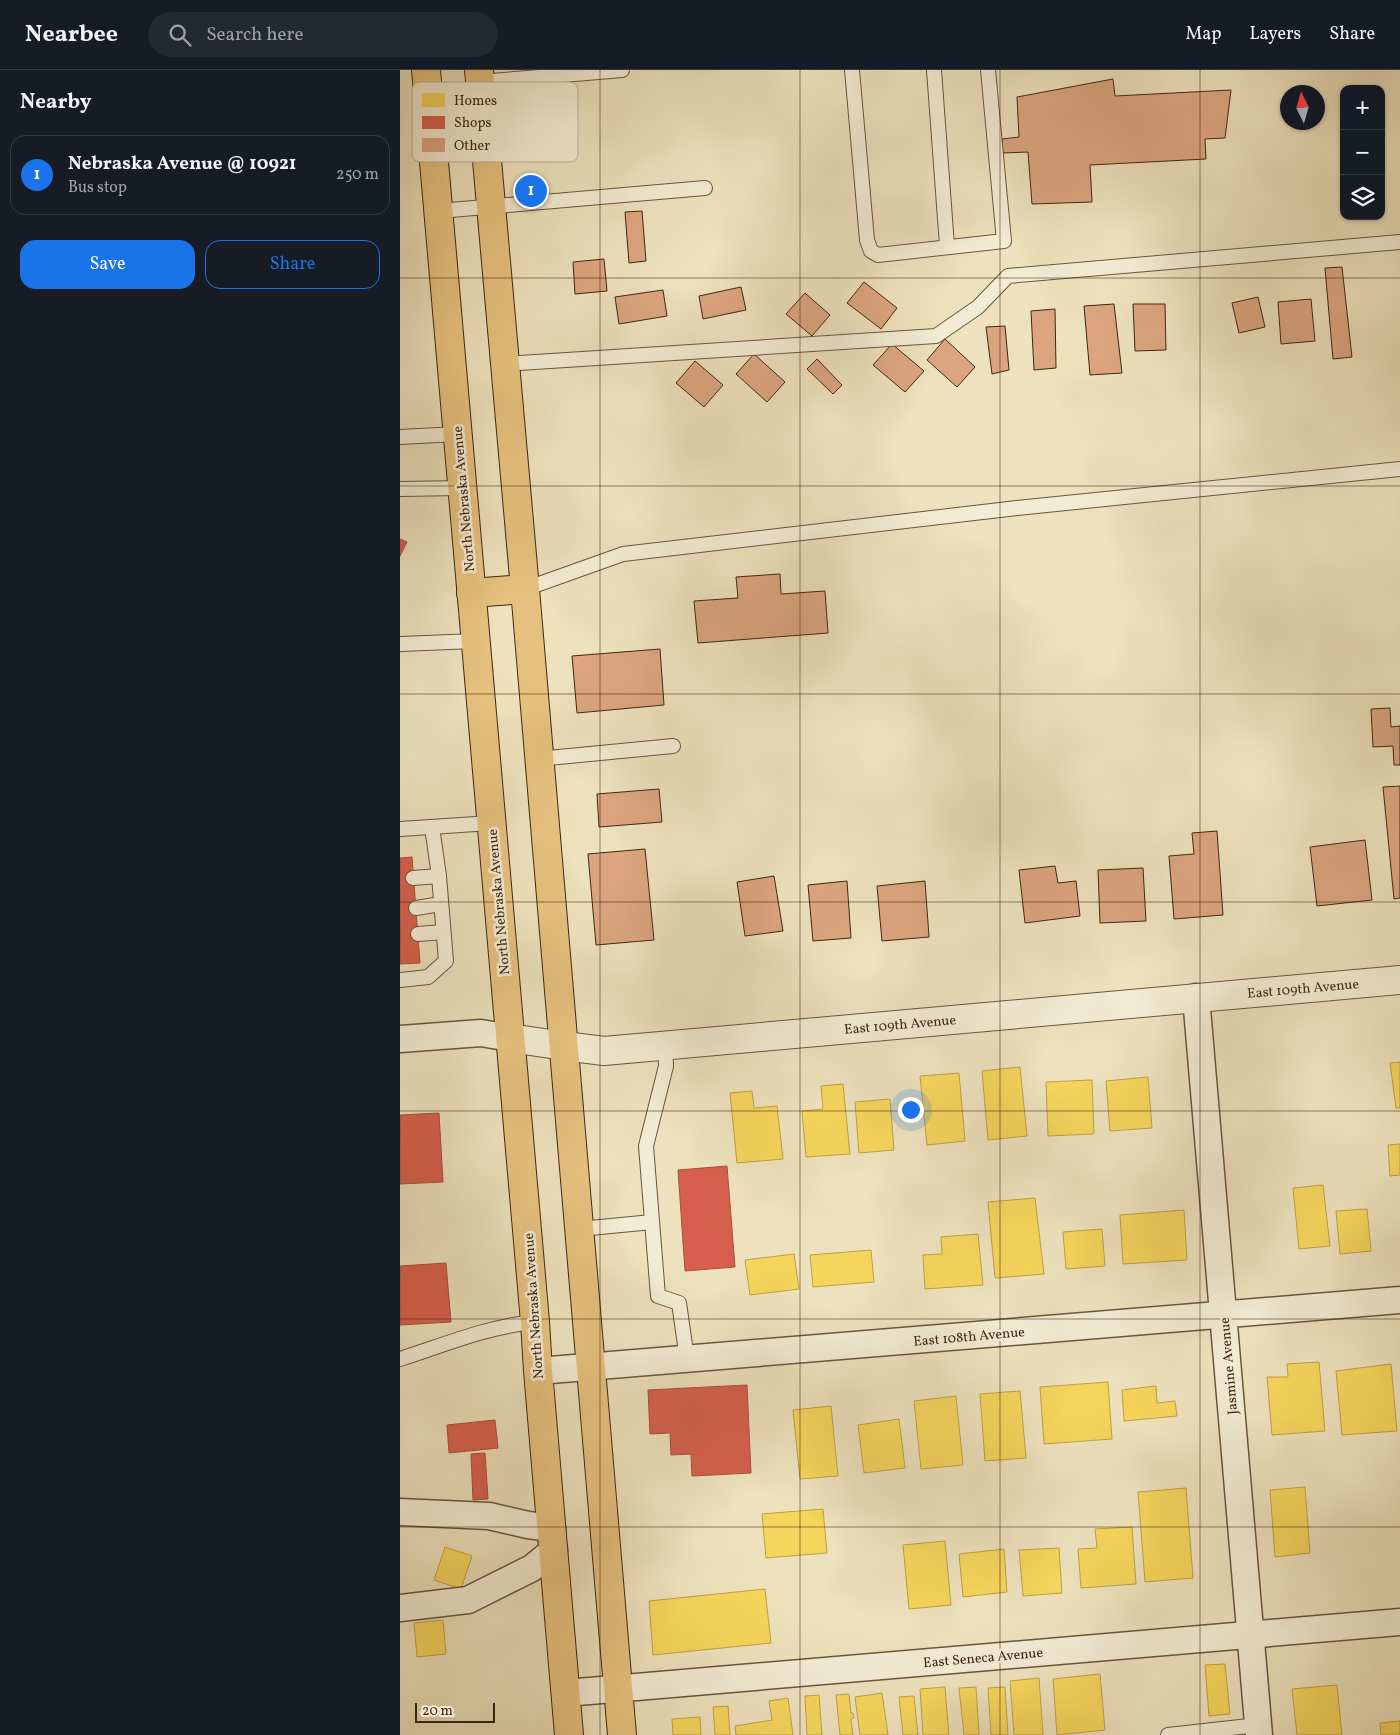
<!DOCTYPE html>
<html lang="en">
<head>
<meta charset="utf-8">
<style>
	body { margin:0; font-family:Vollkorn,serif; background:#242831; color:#f1f3f6 }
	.controls { position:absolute; right:15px; top:15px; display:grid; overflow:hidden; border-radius:10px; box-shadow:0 1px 4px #0004 }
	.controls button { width:45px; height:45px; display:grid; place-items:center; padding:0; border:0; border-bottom:1px solid #363941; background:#171b24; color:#f1f3f6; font:25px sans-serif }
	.compass { position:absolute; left:880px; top:15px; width:45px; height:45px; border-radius:50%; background:#171b24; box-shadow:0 1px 4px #0004; rotate:355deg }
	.scale { position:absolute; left:15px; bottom:12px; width:80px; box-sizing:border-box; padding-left:5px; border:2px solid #3f2614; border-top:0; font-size:14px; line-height:18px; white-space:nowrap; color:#3f2614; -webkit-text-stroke:4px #f3ecd4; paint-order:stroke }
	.you { position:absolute; left:510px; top:1039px; width:18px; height:18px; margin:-12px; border:4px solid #fff; border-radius:50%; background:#1a73e8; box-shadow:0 0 0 8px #1a73e833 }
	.badge { display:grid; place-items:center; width:32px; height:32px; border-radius:50%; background:#1a73e8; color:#fff; font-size:16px; font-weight:700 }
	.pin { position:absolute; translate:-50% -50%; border:2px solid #fff; box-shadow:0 1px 5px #0006 }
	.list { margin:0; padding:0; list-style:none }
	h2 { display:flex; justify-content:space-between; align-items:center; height:65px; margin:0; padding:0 20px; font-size:21px }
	h2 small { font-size:16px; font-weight:400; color:#9ea1a6 }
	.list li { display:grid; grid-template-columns:32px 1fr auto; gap:15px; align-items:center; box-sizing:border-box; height:80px; margin:0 10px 10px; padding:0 10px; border:1px solid #363941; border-radius:15px }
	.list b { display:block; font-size:19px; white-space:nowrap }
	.list p { margin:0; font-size:16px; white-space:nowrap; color:#9ea1a6 }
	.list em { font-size:16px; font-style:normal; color:#9ea1a6 }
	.actions { display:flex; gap:10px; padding:15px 20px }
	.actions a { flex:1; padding:11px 0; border:1px solid #1a73e8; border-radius:15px; text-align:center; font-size:18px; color:#1a73e8 }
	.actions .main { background:#1a73e8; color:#fff }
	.icon { flex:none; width:28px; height:28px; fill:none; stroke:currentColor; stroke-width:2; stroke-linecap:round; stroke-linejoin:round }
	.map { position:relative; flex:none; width:1000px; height:1665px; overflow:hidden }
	header { display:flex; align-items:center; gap:30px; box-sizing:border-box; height:70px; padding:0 25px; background:#171b24; border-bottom:1px solid #363941 }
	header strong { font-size:24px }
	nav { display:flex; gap:28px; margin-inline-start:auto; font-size:18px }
	.search { width:350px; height:45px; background:#242831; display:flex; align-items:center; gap:12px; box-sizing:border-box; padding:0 18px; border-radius:28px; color:#9ea1a6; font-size:19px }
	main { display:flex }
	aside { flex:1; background:#171b24 }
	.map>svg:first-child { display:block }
</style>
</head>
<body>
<header>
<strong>Nearbee</strong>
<div class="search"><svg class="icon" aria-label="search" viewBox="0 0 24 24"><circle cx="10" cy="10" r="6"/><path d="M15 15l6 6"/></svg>Search here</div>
<nav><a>Map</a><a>Layers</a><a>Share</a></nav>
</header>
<main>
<aside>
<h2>Nearby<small></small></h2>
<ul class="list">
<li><span class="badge">1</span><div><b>Nebraska Avenue @ 10921</b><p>Bus stop</p></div><em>250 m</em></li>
</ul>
<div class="actions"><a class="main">Save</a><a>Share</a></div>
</aside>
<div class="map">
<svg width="1000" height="1665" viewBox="0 0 1000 1665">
	<rect width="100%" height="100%" fill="#ede2bd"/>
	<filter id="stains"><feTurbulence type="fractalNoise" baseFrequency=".004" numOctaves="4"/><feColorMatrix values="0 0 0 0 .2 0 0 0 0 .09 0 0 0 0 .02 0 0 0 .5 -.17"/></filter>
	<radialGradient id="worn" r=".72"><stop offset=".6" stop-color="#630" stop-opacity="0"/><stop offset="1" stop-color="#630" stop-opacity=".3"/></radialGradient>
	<!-- homes -->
	<g fill="#f6d55c" stroke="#bfa046">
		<path d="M1000,992V1038H996L990,993Z"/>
		<path d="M620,997L627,1066L588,1070L582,1001Z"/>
		<path d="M559,1003L565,1071L527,1075L520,1006Z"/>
		<path d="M748,1007L752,1058L710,1061L706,1011Z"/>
		<path d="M692,1010L694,1064L648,1066L646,1012Z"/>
		<path d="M443,1014L450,1084L406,1087L402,1041L423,1039L421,1016Z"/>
		<path d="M352,1021L354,1038L377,1036L383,1089L337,1093L330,1023Z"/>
		<path d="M490,1029L494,1080L459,1083L455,1032Z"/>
		<path d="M1000,1074V1105L990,1106L988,1075Z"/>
		<path d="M923,1115L930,1176L899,1179L893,1118Z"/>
		<path d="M635,1128L644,1204L595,1208L588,1132Z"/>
		<path d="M967,1139L971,1181L940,1184L936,1141Z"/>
		<path d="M784,1140L787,1190L723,1194L720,1145Z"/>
		<path d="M702,1159L705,1196L666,1199L663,1162Z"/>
		<path d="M578,1164L583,1215L525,1219L523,1185L542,1184L541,1167Z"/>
		<path d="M471,1180L474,1212L413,1217L410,1185Z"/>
		<path d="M394,1184L399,1219L350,1225L345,1190Z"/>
		<path d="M919,1292L925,1361L872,1365L867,1307H888L887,1294Z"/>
		<path d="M991,1294L997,1361L942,1365L936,1301Z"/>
		<path d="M708,1312L712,1369L644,1374L640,1317Z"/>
		<path d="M756,1316L757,1333L775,1331L777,1346L724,1351L722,1320Z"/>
		<path d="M620,1321L626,1388L585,1391L580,1324Z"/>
		<path d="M556,1326L563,1395L521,1399L514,1331Z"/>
		<path d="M431,1336L438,1406L400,1409L393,1340Z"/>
		<path d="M499,1349L505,1398L464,1403L458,1355Z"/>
		<path d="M905,1417L910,1483L875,1487L870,1420Z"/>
		<path d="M786,1418L793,1508L745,1512L738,1422Z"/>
		<path d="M423,1439L427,1483L366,1488L362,1444Z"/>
		<path d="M732,1457L736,1514L681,1518L678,1479L697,1478L695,1459Z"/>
		<path d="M545,1471L551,1535L509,1539L503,1475Z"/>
		<path d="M45,1477L72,1486L61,1519L34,1510Z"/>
		<path d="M659,1478L662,1523L623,1526L619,1480Z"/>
		<path d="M604,1479L607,1522L563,1527L559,1484Z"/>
		<path d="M365,1519L371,1573L253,1585L249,1531Z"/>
		<path d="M43,1550L46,1584L17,1587L14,1553Z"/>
		<path d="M825,1594L830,1644L809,1646L805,1595Z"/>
		<path d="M700,1604L705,1660L657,1665L653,1609Z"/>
		<path d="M639,1608L643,1665H614L610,1611Z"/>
		<path d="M937,1615L942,1665H897L892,1619Z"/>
		<path d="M545,1617L549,1665H523L520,1619Z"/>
		<path d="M576,1617L579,1665H564L559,1618Z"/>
		<path d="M605,1617L608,1665H591L588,1618Z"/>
		<path d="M482,1623L488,1665H460L455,1627Z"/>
		<path d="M449,1624L451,1643H453L454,1648L451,1649L453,1665H440L436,1625Z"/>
		<path d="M419,1625L422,1665H407L405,1626Z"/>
		<path d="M514,1626L518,1665H503L499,1627Z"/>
		<path d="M388,1628L393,1665H336L335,1656L372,1650L369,1631Z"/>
		<path d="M328,1636L330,1665H315L313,1637Z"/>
		<path d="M300,1647L301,1665H273L272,1649Z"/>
		<path d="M1000,1651V1665H981L980,1653Z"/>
	</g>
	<!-- shops -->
	<g fill="#d6604d" stroke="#a94f3c">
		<path d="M0,469L7,472L0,486Z"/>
		<path d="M12,787L20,893L0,894V788Z"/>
		<path d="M39,1043L43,1112L0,1114V1045Z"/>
		<path d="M327,1096L335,1197L285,1201L278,1100Z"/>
		<path d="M46,1193L51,1252L0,1255V1196Z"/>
		<path d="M347,1315L351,1403L292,1406L291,1384L271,1385L270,1363L250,1364L248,1320Z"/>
		<path d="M95,1350L98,1378L49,1383L47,1355Z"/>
		<path d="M85,1383L88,1429L73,1430L71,1384Z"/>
	</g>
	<!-- building -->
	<g fill="#dca57f" stroke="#3f2614">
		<path d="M713,9L715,26L831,20L825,68L805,69L806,89L690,95L692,132L632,134L628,82L602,83V69L619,67L617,27Z"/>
		<path d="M242,141L246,191L229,193L225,142Z"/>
		<path d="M204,189L207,221L175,224L173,192Z"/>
		<path d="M942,197L952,287L933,289L925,198Z"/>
		<path d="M464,212L497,238L481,259L447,233Z"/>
		<path d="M341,217L346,240L303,249L299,226Z"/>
		<path d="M263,220L267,246L219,254L215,227Z"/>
		<path d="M405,223L430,245L412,266L386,244Z"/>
		<path d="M858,227L865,257L839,263L832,233Z"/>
		<path d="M911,229L915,271L881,274L878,232Z"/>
		<path d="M714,234L722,303L690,305L684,236Z"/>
		<path d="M733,234H765L766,280L735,281Z"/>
		<path d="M655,239L656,298L634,300L631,241Z"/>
		<path d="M605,256L609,300L592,304L586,257Z"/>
		<path d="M545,269L575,297L557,317L527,290Z"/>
		<path d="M492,274L524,301L505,322L473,295Z"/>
		<path d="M354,284L385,312L367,332L336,304Z"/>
		<path d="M417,289L442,315L433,324L407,299Z"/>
		<path d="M295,291L323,315L304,337L276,313Z"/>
		<path d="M380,504L381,524L425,521L428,563L298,573L294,531L338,528L336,507Z"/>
		<path d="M260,579L264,635L177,643L172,586Z"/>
		<path d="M990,638L991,657L1000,656V695H994L993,676L973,677L971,639Z"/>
		<path d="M1000,716V828L994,829L983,717Z"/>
		<path d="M259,719L262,752L199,757L197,724Z"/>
		<path d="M817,761L823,845L774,849L769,786L794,784L792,763Z"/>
		<path d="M965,770L972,830L917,836L910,777Z"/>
		<path d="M245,779L254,870L196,875L188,784Z"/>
		<path d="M655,796L658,813L676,811L680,846L625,853L619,800Z"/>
		<path d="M743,798L746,851L700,853L698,800Z"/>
		<path d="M374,806L383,861L345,866L337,812Z"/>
		<path d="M447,811L451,868L413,871L408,815Z"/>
		<path d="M525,811L529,867L482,871L477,816Z"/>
	</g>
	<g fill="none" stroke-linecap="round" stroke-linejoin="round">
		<!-- service casing -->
		<g stroke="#6a553e" stroke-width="16">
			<g id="service">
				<path d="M452,0L467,170L471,181L478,185L604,171L588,0"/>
				<path d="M534,0L547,176"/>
				<path d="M80,12L222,0"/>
				<path d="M39,141L305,118"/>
				<path d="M105,294L536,266L578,237L608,206L1000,172"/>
				<path d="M0,367L57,364"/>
				<path d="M0,419L62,418"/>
				<path d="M125,519L223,484L617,438L1000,399"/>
				<path d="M0,574L75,571"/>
				<path d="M138,689L273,676"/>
				<path d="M0,759L91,753"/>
				<path d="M13,808L39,806"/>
				<path d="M16,838L41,834"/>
				<path d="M18,864L43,862"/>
				<path d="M0,910L28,907L46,891L39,806L32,757"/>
				<path d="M265,975L266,996L246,1076L258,1226L279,1233L287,1289"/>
				<path d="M180,1159L252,1152"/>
				<path d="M0,1289C44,1275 89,1256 135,1252"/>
				<path d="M768,1665L858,1655"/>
			</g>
		</g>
		<!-- minor casing -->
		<g stroke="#6a553e" stroke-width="29">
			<g id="minor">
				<path d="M796,927L859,1665"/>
				<path d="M0,969L81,963L110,968"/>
				<path d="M138,1301L1000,1230"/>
				<path d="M0,1442L89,1446L128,1455L152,1458"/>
				<path d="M0,1538L68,1530L132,1498L154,1480"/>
				<path d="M166,1623L1000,1552"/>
			</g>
		</g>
		<!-- tertiary casing -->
		<g stroke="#6a553e" stroke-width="30">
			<path id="tertiary" d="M110,968L164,976L204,981L1000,910"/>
		</g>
		<!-- primary casing -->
		<g stroke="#3f2614" stroke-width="30">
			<g id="primary">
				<path d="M26,0L135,1252L138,1301L169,1665"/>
				<path d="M79,0L125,519L222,1665"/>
				<path d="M71,523L125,519"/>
			</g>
		</g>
		<!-- service -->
		<use href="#service" stroke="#f3ecd4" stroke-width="14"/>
		<!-- minor -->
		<use href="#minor" stroke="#f3ecd4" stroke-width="26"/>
		<!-- tertiary -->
		<use href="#tertiary" stroke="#f3ecd4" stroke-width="28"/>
		<!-- primary -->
		<use href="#primary" stroke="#e6c17e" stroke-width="28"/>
	</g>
	<!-- grid -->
	<path fill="none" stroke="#3f2614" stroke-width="1" stroke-opacity="0.55" d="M200,0V1665M400,0V1665M600,0V1665M800,0V1665M0,208H1000M0,416H1000M0,624H1000M0,832H1000M0,1041H1000M0,1249H1000M0,1457H1000"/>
	<g text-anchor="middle" stroke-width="5" stroke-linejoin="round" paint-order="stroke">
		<!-- street labels -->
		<g font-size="14" fill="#3f2614" stroke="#f3ecd4">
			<text transform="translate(63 429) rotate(-95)" y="5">North Nebraska Avenue</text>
			<text transform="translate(98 832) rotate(-95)" y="5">North Nebraska Avenue</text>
			<text transform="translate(903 918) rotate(-5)" y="5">East 109th Avenue</text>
			<text transform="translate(500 954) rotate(-5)" y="5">East 109th Avenue</text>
			<text transform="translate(133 1236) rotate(-94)" y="5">North Nebraska Avenue</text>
			<text transform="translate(569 1266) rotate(-5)" y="5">East 108th Avenue</text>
			<text transform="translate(828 1296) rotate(-95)" y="5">Jasmine Avenue</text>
			<text transform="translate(583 1587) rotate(-5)" y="5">East Seneca Avenue</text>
		</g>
	</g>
	<!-- legend -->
	<rect x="12" y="12" width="166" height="80" rx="8" fill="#f3ecd4" stroke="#bdb19a" stroke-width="1"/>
	<rect x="22" y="23" width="23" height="14" fill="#f6d55c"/>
	<rect x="22" y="46" width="23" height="13" fill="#d6604d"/>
	<rect x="22" y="68" width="23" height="14" fill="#dca57f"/>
	<g font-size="14" fill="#3f2614">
		<text x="54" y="35">Homes</text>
		<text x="54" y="57">Shops</text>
		<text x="54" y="80">Other</text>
	</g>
	<rect width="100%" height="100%" filter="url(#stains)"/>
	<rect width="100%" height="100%" fill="url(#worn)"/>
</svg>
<div class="controls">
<button>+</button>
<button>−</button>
<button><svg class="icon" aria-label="layers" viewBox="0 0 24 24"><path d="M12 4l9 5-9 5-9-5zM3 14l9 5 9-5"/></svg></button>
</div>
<svg class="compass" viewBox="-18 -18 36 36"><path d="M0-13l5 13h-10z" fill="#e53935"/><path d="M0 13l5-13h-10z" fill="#9ea1a6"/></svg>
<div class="scale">20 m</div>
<div class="you"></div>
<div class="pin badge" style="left:131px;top:121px">1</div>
</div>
</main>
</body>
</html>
